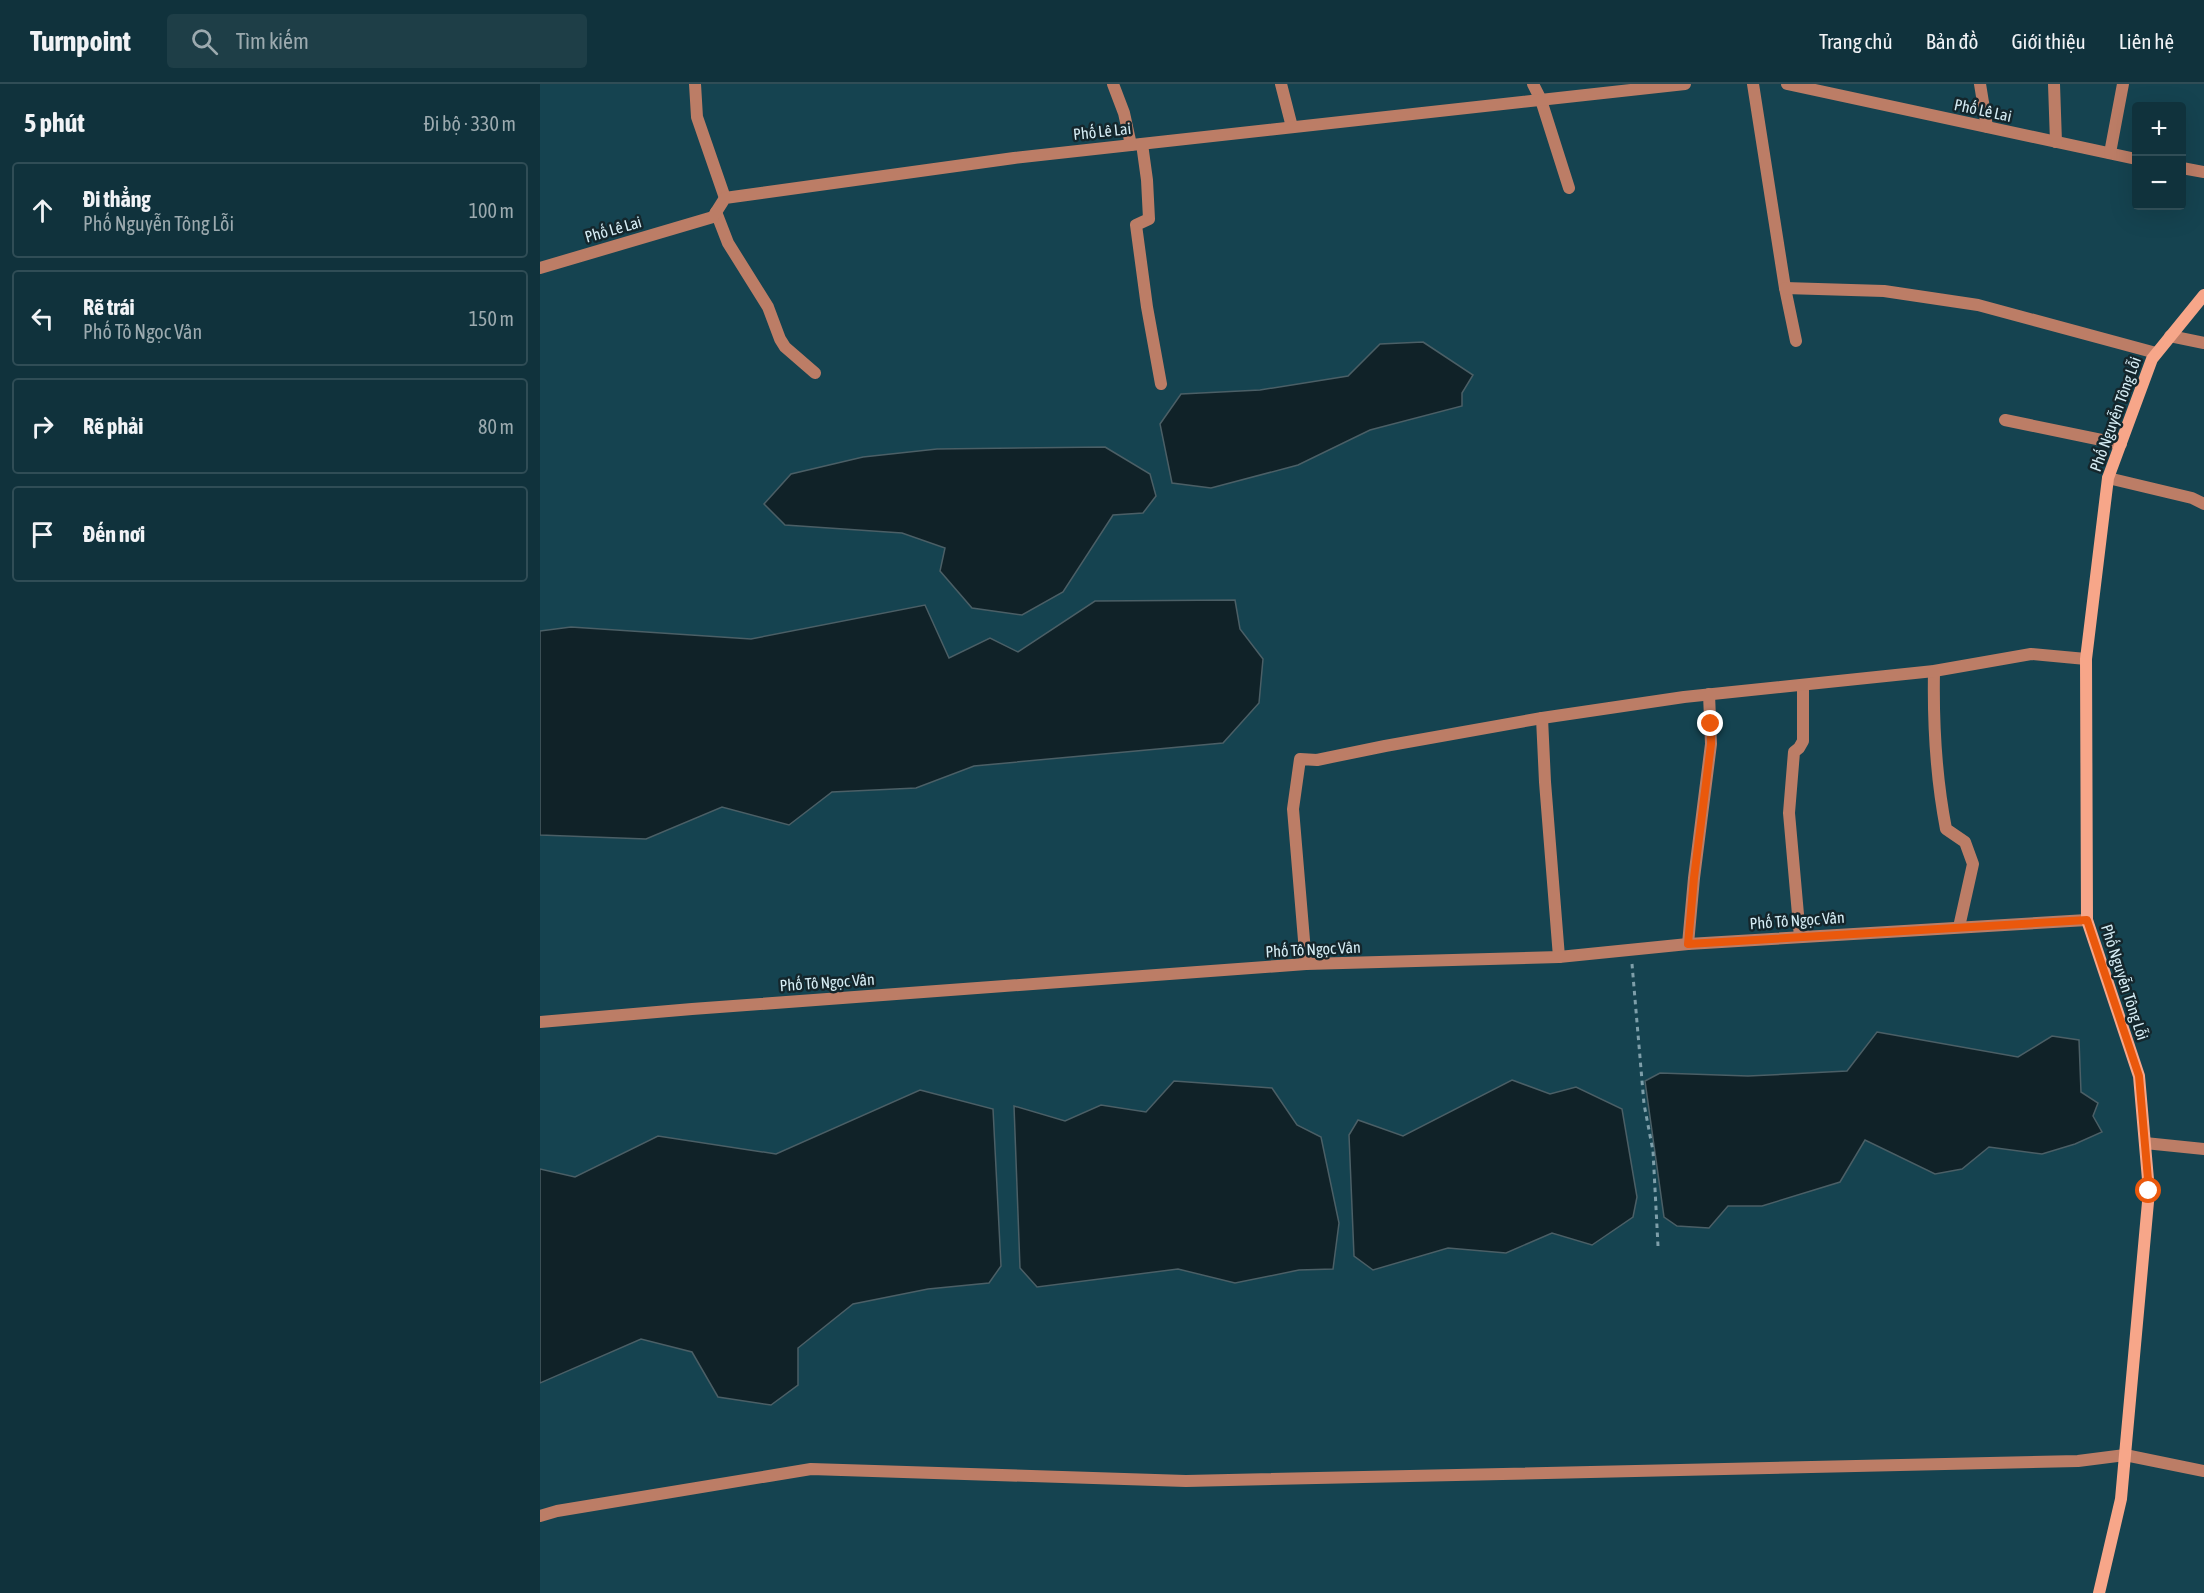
<!DOCTYPE html>
<html lang="vi">
<head>
<meta charset="utf-8">
<style>
	body { margin:0; font-family:"Asap Condensed",sans-serif; background:#1e3e47; color:#f1f3f6 }
	.controls { position:absolute; right:18px; top:18px; display:grid; overflow:hidden; border-radius:6px; box-shadow:0 6px 24px #0002 }
	.controls button { width:54px; height:54px; display:grid; place-items:center; padding:0; border:0; border-bottom:2px solid #304d56; background:#10323c; color:#f1f3f6; font:30px sans-serif }
	.stop { position:absolute; width:18px; height:18px; margin:-14px; border:4px solid #ea580c; border-radius:50%; background:#fff }
	.stop.end { background:#ea580c; border-color:#fff; box-shadow:0 2px 6px #0008 }
	.list { margin:0; padding:0; list-style:none }
	h2 { display:flex; justify-content:space-between; align-items:center; height:78px; margin:0; padding:0 24px; font-size:26px }
	h2 small { font-size:20px; font-weight:400; color:#9caaaf }
	.list li { display:grid; grid-template-columns:39px 1fr auto; gap:18px; align-items:center; box-sizing:border-box; height:96px; margin:0 12px 12px; padding:0 12px; border:2px solid #304d56; border-radius:6px }
	.list b { display:block; font-size:22px; white-space:nowrap }
	.list p { margin:0; font-size:20px; white-space:nowrap; color:#9caaaf }
	.list em { font-size:20px; font-style:normal; color:#9caaaf }
	.icon { flex:none; width:33px; height:33px; fill:none; stroke:currentColor; stroke-width:2; stroke-linecap:round; stroke-linejoin:round }
	.map { position:relative; flex:none; width:1664px; height:1509px; overflow:hidden }
	header { display:flex; align-items:center; gap:36px; box-sizing:border-box; height:84px; padding:0 30px; background:#10323c; border-bottom:2px solid #304d56 }
	header strong { font-size:28px }
	nav { display:flex; gap:33px; margin-inline-start:auto; font-size:21px }
	.search { width:420px; height:54px; background:#1e3e47; display:flex; align-items:center; gap:15px; box-sizing:border-box; padding:0 21px; border-radius:6px; color:#9caaaf; font-size:22px }
	main { display:flex }
	aside { flex:1; background:#10323c }
	.map>svg:first-child { display:block }
</style>
</head>
<body>
<header>
<strong>Turnpoint</strong>
<div class="search"><svg class="icon" aria-label="search" viewBox="0 0 24 24"><circle cx="10" cy="10" r="6"/><path d="M15 15l6 6"/></svg>Tìm kiếm</div>
<nav><a>Trang chủ</a><a>Bản đồ</a><a>Giới thiệu</a><a>Liên hệ</a></nav>
</header>
<main>
<aside>
<h2>5 phút<small>Đi bộ · 330 m</small></h2>
<ul class="list">
<li><svg class="icon" aria-label="ahead" viewBox="0 0 24 24"><path d="M12 20V5M6 11l6-6 6 6"/></svg><div><b>Đi thẳng</b><p>Phố Nguyễn Tông Lỗi</p></div><em>100 m</em></li>
<li><svg class="icon" aria-label="left" viewBox="0 0 24 24"><path d="M17 20v-9H6M10 6l-5 5 5 5"/></svg><div><b>Rẽ trái</b><p>Phố Tô Ngọc Vân</p></div><em>150 m</em></li>
<li><svg class="icon" aria-label="right" viewBox="0 0 24 24"><path d="M7 20v-9h11M14 6l5 5-5 5"/></svg><div><b>Rẽ phải</b></div><em>80 m</em></li>
<li><svg class="icon" aria-label="arrive" viewBox="0 0 24 24"><path d="M6 21V4h12l-3 4 3 4H6"/></svg><div><b>Đến nơi</b></div></li>
</ul>
</aside>
<div class="map">
<svg width="1664" height="1509" viewBox="0 0 1664 1509">
	<rect width="100%" height="100%" fill="#154350"/>
	<!-- water -->
	<g fill="#102228" stroke="#4b5f66" stroke-width="1.5">
		<path d="M883,258L933,291L922,309V322L830,346L758,381L671,404L632,399L620,340L641,310L720,306L808,292L840,260Z"/>
		<path d="M565,363L610,390L616,412L603,429L573,431L523,508L482,531L432,524L400,487L405,464L362,449L245,441L224,420L251,390L323,373L397,365Z"/>
		<path d="M695,516L700,545L723,575L719,619L683,659L434,682L376,704L292,708L249,741L182,723L106,755L0,751V547L31,543L211,555L385,521L409,574L450,554L478,568L555,517Z"/>
		<path d="M1337,948L1478,973L1512,952L1539,956L1541,1008L1558,1019L1553,1032L1562,1048L1535,1060L1502,1070L1449,1063L1422,1085L1395,1090L1325,1056L1300,1098L1222,1122H1188L1169,1144L1137,1142L1124,1133L1105,997L1120,989L1208,992L1307,987Z"/>
		<path d="M972,996L1010,1010L1036,1003L1082,1025L1097,1113L1093,1133L1052,1161L1012,1149L966,1169L908,1164L833,1186L814,1172L809,1051L818,1036L863,1052Z"/>
		<path d="M634,997L732,1004L757,1041L781,1053L799,1139L793,1185L759,1186L695,1199L638,1185L497,1203L480,1184L474,1022L525,1037L561,1021L606,1028Z"/>
		<path d="M380,1006L453,1025L461,1182L449,1199L388,1205L313,1220L258,1264V1301L231,1321L178,1313L152,1268L101,1255L0,1299V1085L35,1093L118,1052L236,1070Z"/>
	</g>
	<g fill="none" stroke-linecap="round" stroke-linejoin="round">
		<!-- path -->
		<path stroke="#7e9faa" stroke-width="3" stroke-dasharray="4.5 4.5" stroke-linecap="butt" d="M1092,880L1104,1020L1113,1067L1118,1162"/>
		<!-- street -->
		<g stroke="#bc7d66" stroke-width="12">
			<path d="M155,0L157,33L185,114"/>
			<path d="M573,0L584,29L591,61"/>
			<path d="M741,0L752,43"/>
			<path d="M993,0L1001,16L1029,104"/>
			<path d="M1213,0L1245,204L1256,257"/>
			<path d="M1247,0L1596,75"/>
			<path d="M1440,0L1447,43"/>
			<path d="M1514,0L1516,58"/>
			<path d="M602,60L607,96L609,135L596,141L607,223L621,300"/>
			<path d="M1570,69L1583,0"/>
			<path d="M1642,84L1664,88"/>
			<path d="M176,128L188,159L228,223L240,255L245,263L275,289"/>
			<path d="M0,184L173,133L185,114L474,74L1145,0"/>
			<path d="M1245,204L1344,207L1438,221L1616,269"/>
			<path d="M1630,252L1664,259"/>
			<path d="M1465,336L1581,360"/>
			<path d="M1568,394L1652,414L1664,420"/>
			<path d="M1394,587C1393,640 1396,693 1406,745L1425,758L1433,780L1419,843"/>
			<path d="M1002,634L1005,698L1019,873"/>
			<path d="M1260,853L1249,729L1254,668L1259,664L1263,657V601"/>
			<path d="M1148,860L1154,794L1171,660L1169,610"/>
			<path d="M766,880L753,725L760,675L777,676L845,662L1002,634L1144,613L1394,587L1491,570L1546,575"/>
			<path d="M0,938L152,925L766,880L1019,873L1148,860L1547,836"/>
			<path d="M1605,1059L1664,1065"/>
			<path d="M0,1432L17,1427L271,1385L646,1397L1538,1377L1585,1371L1664,1387"/>
		</g>
		<!-- secondary -->
		<path stroke="#f7a689" stroke-width="12" d="M1559,1509L1581,1415L1609,1107L1599,992L1547,836L1546,575L1568,394L1612,275L1664,211"/>
	</g>
	<g fill="none" stroke-linecap="round" stroke-linejoin="round">
		<!-- route -->
		<path stroke="#ea580c" stroke-width="8" d="M1171,640V660L1154,794L1148,860L1547,836L1599,992L1609,1107"/>
	</g>
	<g text-anchor="middle" stroke-width="5" stroke-linejoin="round" paint-order="stroke">
		<!-- street labels -->
		<g font-size="16" fill="#d6edf5" stroke="#14262c">
			<text transform="translate(1443 26) rotate(12)" y="6">Phố Lê Lai</text>
			<text transform="translate(562 47) rotate(-6)" y="6">Phố Lê Lai</text>
			<text transform="translate(73 145) rotate(-16)" y="6">Phố Lê Lai</text>
			<text transform="translate(1575 330) rotate(-70)" y="6">Phố Nguyễn Tông Lỗi</text>
			<text transform="translate(1257 836) rotate(-4)" y="6">Phố Tô Ngọc Vân</text>
			<text transform="translate(773 865) rotate(-3)" y="6">Phố Tô Ngọc Vân</text>
			<text transform="translate(287 898) rotate(-4)" y="6">Phố Tô Ngọc Vân</text>
			<text transform="translate(1585 898) rotate(72)" y="6">Phố Nguyễn Tông Lỗi</text>
		</g>
	</g>
</svg>
<div class="controls">
<button>+</button>
<button>−</button>
</div>
<div class="stop" style="left:1609px;top:1107px"></div>
<div class="stop end" style="left:1171px;top:640px"></div>
</div>
</main>
</body>
</html>
